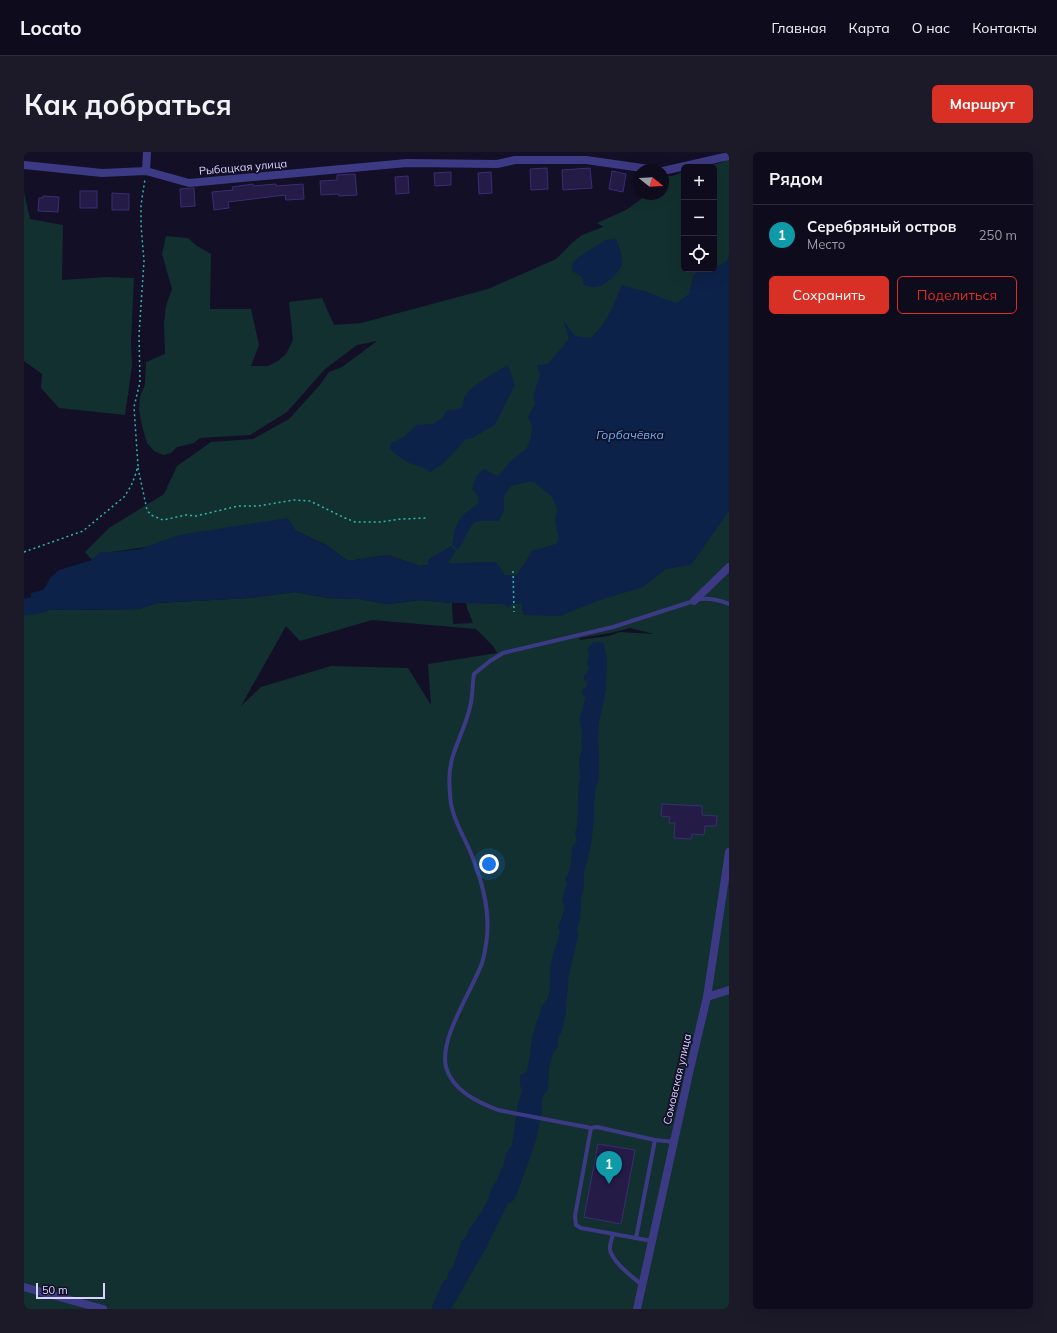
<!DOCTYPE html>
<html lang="ru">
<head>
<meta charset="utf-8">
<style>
	body { margin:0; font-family:Mulish,sans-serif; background:#1c1929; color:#f1f3f6 }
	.controls { position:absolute; right:12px; top:12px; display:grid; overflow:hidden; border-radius:6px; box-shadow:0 4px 16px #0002 }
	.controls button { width:36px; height:36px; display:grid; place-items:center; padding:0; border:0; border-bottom:1px solid #2e2b3b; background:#0e0b1c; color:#f1f3f6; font:20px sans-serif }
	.compass { position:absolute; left:609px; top:12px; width:36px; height:36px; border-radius:50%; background:#0e0b1c; box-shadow:0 4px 16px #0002; rotate:108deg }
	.scale { position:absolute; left:12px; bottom:10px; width:69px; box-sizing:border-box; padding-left:4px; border:2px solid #d9d4ff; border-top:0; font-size:11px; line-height:14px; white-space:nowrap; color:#d9d4ff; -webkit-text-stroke:3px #130f26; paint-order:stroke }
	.you { position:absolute; left:465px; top:712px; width:14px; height:14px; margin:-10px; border:3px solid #fff; border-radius:50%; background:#1a73e8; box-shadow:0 0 0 6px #1a73e833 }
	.badge { display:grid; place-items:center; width:26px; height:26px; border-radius:50%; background:#d93025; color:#fff; font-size:13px; font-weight:700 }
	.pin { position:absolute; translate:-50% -33px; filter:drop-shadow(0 1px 2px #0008) }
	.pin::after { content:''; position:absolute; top:21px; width:14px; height:12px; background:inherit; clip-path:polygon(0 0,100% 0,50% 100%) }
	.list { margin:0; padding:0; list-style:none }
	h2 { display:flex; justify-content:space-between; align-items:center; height:52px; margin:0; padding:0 16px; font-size:17px }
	h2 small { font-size:13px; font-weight:400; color:#9b9ba3 }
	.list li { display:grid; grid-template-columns:26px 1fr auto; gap:12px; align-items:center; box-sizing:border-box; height:60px; padding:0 16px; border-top:1px solid #2e2b3b }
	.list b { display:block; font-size:15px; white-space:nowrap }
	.list p { margin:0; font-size:13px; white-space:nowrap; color:#9b9ba3 }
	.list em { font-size:13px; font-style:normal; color:#9b9ba3 }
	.actions { display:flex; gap:8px; padding:12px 16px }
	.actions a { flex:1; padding:9px 0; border:1px solid #d93025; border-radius:6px; text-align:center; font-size:14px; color:#d93025 }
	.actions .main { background:#d93025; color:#fff }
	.icon { flex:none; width:22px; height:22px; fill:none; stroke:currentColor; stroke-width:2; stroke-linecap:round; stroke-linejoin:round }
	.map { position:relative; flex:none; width:705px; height:1157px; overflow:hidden; border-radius:6px }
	header { display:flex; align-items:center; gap:24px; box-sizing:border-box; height:56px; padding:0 20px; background:#0e0b1c; border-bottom:1px solid #2e2b3b }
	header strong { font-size:19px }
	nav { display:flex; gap:22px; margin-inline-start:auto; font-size:14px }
	.intro { display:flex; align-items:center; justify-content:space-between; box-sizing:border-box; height:96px; padding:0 24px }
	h1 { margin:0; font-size:28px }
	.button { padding:10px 18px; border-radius:6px; background:#d93025; color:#fff; font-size:14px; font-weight:700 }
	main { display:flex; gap:24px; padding:0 24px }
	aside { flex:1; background:#0e0b1c; border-radius:6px; box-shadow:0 4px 16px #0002 }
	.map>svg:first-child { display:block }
</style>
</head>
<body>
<header>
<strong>Locato</strong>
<nav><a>Главная</a><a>Карта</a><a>О нас</a><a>Контакты</a></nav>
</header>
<div class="intro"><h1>Как добраться</h1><a class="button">Маршрут</a></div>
<main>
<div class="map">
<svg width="705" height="1157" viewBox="0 0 705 1157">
	<rect width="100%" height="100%" fill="#130f26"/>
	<!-- green -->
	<g fill="#12302f" fill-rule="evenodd">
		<path d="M705,6V1157H0V460L25,457L40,458L115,457L132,451L225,446L271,440L304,446L335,447L363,452L396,448L428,451L429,472L449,471L443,456L434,412L404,411L405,413L395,414L364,403L324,409L302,393L272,379L121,395L88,400H77L68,408L61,400L85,376L140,342L153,314L187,290L229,287L265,267L295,234L305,220L318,215L353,189L333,193L301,217L263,260L226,283L176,286L170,291L153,295L147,301L139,303L130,299L123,291L118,274L115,258L116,245L121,232L122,210L141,202L140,171L142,154L148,137L138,102L142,84L164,86L173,94L187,102L186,157H227L235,193L227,214H244L254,209L262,202L269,188L265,150L298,146L310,173L337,171L464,137L532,107L549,90L558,83L579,75L573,71L602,58L624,42H639V24H648L660,20V117H690V15H676C688,11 695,14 705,6ZM348,468L452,477L469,494L473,501L404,512L407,553L384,516L307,514L237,535L217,554L262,474L276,489ZM606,476L630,482L596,480L585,484L555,488L556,486L586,481Z"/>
		<path d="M0,40L6,67L39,73L38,128L83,125L110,126L107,190L108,214L101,263L35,256L17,236L18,222L0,209Z"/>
	</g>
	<!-- water -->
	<g fill="#0c2248">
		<path d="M592,87C595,95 599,103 598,112C596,121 581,133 573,135C569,136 564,134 560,133L558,125L548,119V112L553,106L582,88Z"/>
		<path d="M705,101V359L667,413L642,417L619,435L573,449L536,464L499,463L497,451L486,453L485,456L479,452L428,451L396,448L363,452L335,447L304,446L271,440L225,446L132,451L115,457L40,458L25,457L7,459V441L19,438L27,425L35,418L68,408L77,400H88L116,397L155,383L264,366L272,379L302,393L324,409L364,403L395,414L404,413V408L427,394L432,399L423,412L456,410H472L481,423H493L508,399L532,392L535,387C533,376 528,368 534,358L528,345L510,330H504L487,334L480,344V359L475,369C468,369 457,368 451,370C446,372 439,392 434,398L428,393C430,387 429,382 431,377C435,364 444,359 455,351L454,344L448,337L453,323L461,316L466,321L474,324L488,308L502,297L507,286L508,274L504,265L511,252L509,244L516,223L513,213L524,212L545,187L539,168L551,184L566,186C583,173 590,152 598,133L623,140L652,151L665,142L669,124L677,117H690V113L694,114L703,109Z"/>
		<path d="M484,213L491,233L471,273L448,286L441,288L419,312L406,320C400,314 390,314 382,309C376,306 371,301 366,297L367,291L380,285L392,273L409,272L418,266L423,258H429L437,256C440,252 439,248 441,244C451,230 470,222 484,213Z"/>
		<path d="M570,490H578L580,492L583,508L582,538L575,571L574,589L575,601V628L572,634L570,654V668L567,693L560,721V735L557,746L556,768L553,777L554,784L545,822L541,866L538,879L534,886V895L529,901L525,916L524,937L518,946V959L512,988L493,1042L489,1049L484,1051L462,1096L427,1157H407L419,1130L423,1127L425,1119L429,1115L438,1088L442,1086L444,1079L458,1059L465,1046L467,1037L473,1028L477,1017L479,1015L482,1002L488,993L494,951L498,939L496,932V923L502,921C507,907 506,893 510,879C511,873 513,869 515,864C516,861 516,858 518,855C520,851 524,847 525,842C527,832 525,821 527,811C529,800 534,790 536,779L534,776C536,767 544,757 538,748L543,731L541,727C548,718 547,705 548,694L553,690L551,680L553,674L555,630L556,629L555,608L558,597L557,590L558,584L556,565L561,548V545L557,541L559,537L562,536L564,529L560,528C558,523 563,522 565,517L563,510L565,503L563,497Z"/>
	</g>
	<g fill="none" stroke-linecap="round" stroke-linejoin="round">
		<!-- river -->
		<path stroke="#0c2248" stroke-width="17" d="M0,455L15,453L29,448"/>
	</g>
	<!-- building -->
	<g fill="#241b47" stroke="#3b2d73">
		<path d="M523,16L524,37L507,38L506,17Z"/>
		<path d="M566,16L568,36L539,38L538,18Z"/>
		<path d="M588,19L602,22L599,40L585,37Z"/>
		<path d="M427,20V33L411,34L410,21Z"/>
		<path d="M467,20L468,41L455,42L454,21Z"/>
		<path d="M331,22L333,43L315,44L314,42L297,43L296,29L313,28V23Z"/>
		<path d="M384,24L385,41L372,42L371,25Z"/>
		<path d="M229,32V34L252,32V34L279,32L280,47L262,48L261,43L204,50L205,56L190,58L188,40L209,38L208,35Z"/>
		<path d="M170,36L171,54L157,55L156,37Z"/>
		<rect x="56" y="39" width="17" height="17"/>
		<path d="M88,41L105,42V58H88Z"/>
		<path d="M19,44L35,45L34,60L14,59L15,46H19Z"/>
		<path d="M638,652L678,654V663L693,664L692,674H681L680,683L668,682L667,687L650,686L651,671H645L646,665L637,664Z"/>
		<path d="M574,992L611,998L597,1072L560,1065Z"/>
	</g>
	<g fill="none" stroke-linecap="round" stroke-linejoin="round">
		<!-- path -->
		<g stroke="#2fb8b0" stroke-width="1.5" stroke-dasharray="2 3" stroke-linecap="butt">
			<path d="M114,316L123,358L127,363L139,368L162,363L172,364L214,354H234L270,348L286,349L321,366L331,370H356L377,367L404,366"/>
			<path d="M0,400L59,379L100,345L107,334L111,324L114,314L110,255L116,230L115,183L120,109L117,73V53L121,27"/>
			<path d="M489,419L490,460"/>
		</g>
		<!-- service -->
		<g stroke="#3d3a85" stroke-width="4">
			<path d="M567,976L474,958C453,950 428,938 422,915C415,886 448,839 458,811C461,802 462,793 463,784C466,755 457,726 446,699C439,683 430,669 427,652C425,637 424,621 428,607C433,589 442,573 446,555C449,545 448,533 450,522L466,509L479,501L589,475L676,447C687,446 695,448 705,452"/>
			<path d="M589,1082C588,1087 585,1093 586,1098C589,1111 609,1125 619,1134"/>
			<path d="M612,1086L631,988"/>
			<path d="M628,1089L557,1076L552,1073L551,1064L567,976L573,975L631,988L650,990"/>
		</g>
		<!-- minor -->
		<g stroke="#3d3a85" stroke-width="8">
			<path d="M0,13L78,21L122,19L165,31L383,11L473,12L491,8H562L632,18"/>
			<path d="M122,19L123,0"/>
			<path d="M639,19L705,4"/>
			<path d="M670,449L705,415"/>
			<path d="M683,845L705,838"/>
			<path d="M0,1135L79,1157"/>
			<path d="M613,1157L666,917L683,845L705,700"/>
		</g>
	</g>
	<g text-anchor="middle" stroke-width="3.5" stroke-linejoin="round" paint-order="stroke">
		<!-- street labels -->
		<g font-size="11" fill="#d9d4ff" stroke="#130f26">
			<text transform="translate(219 15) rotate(-5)" y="4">Рыбацкая улица</text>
			<text transform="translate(653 927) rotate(-77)" y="4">Сомовская улица</text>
		</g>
		<!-- water labels -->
		<g font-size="12" font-style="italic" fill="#62b6ff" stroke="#130f26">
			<text x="606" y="287">Горбачёвка</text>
		</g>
	</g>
</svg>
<div class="controls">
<button>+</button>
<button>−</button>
<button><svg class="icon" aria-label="locate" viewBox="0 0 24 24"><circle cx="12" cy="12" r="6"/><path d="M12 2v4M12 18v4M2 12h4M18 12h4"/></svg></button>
</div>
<svg class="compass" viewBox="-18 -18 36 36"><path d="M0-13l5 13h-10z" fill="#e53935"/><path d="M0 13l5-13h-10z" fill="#9b9ba3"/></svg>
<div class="scale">50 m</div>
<div class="you"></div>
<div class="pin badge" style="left:585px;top:1032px;background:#0f9aa8">1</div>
</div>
<aside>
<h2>Рядом<small></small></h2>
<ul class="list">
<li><span class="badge" style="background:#0f9aa8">1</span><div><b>Серебряный остров</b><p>Место</p></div><em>250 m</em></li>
</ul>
<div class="actions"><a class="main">Сохранить</a><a>Поделиться</a></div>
</aside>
</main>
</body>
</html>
